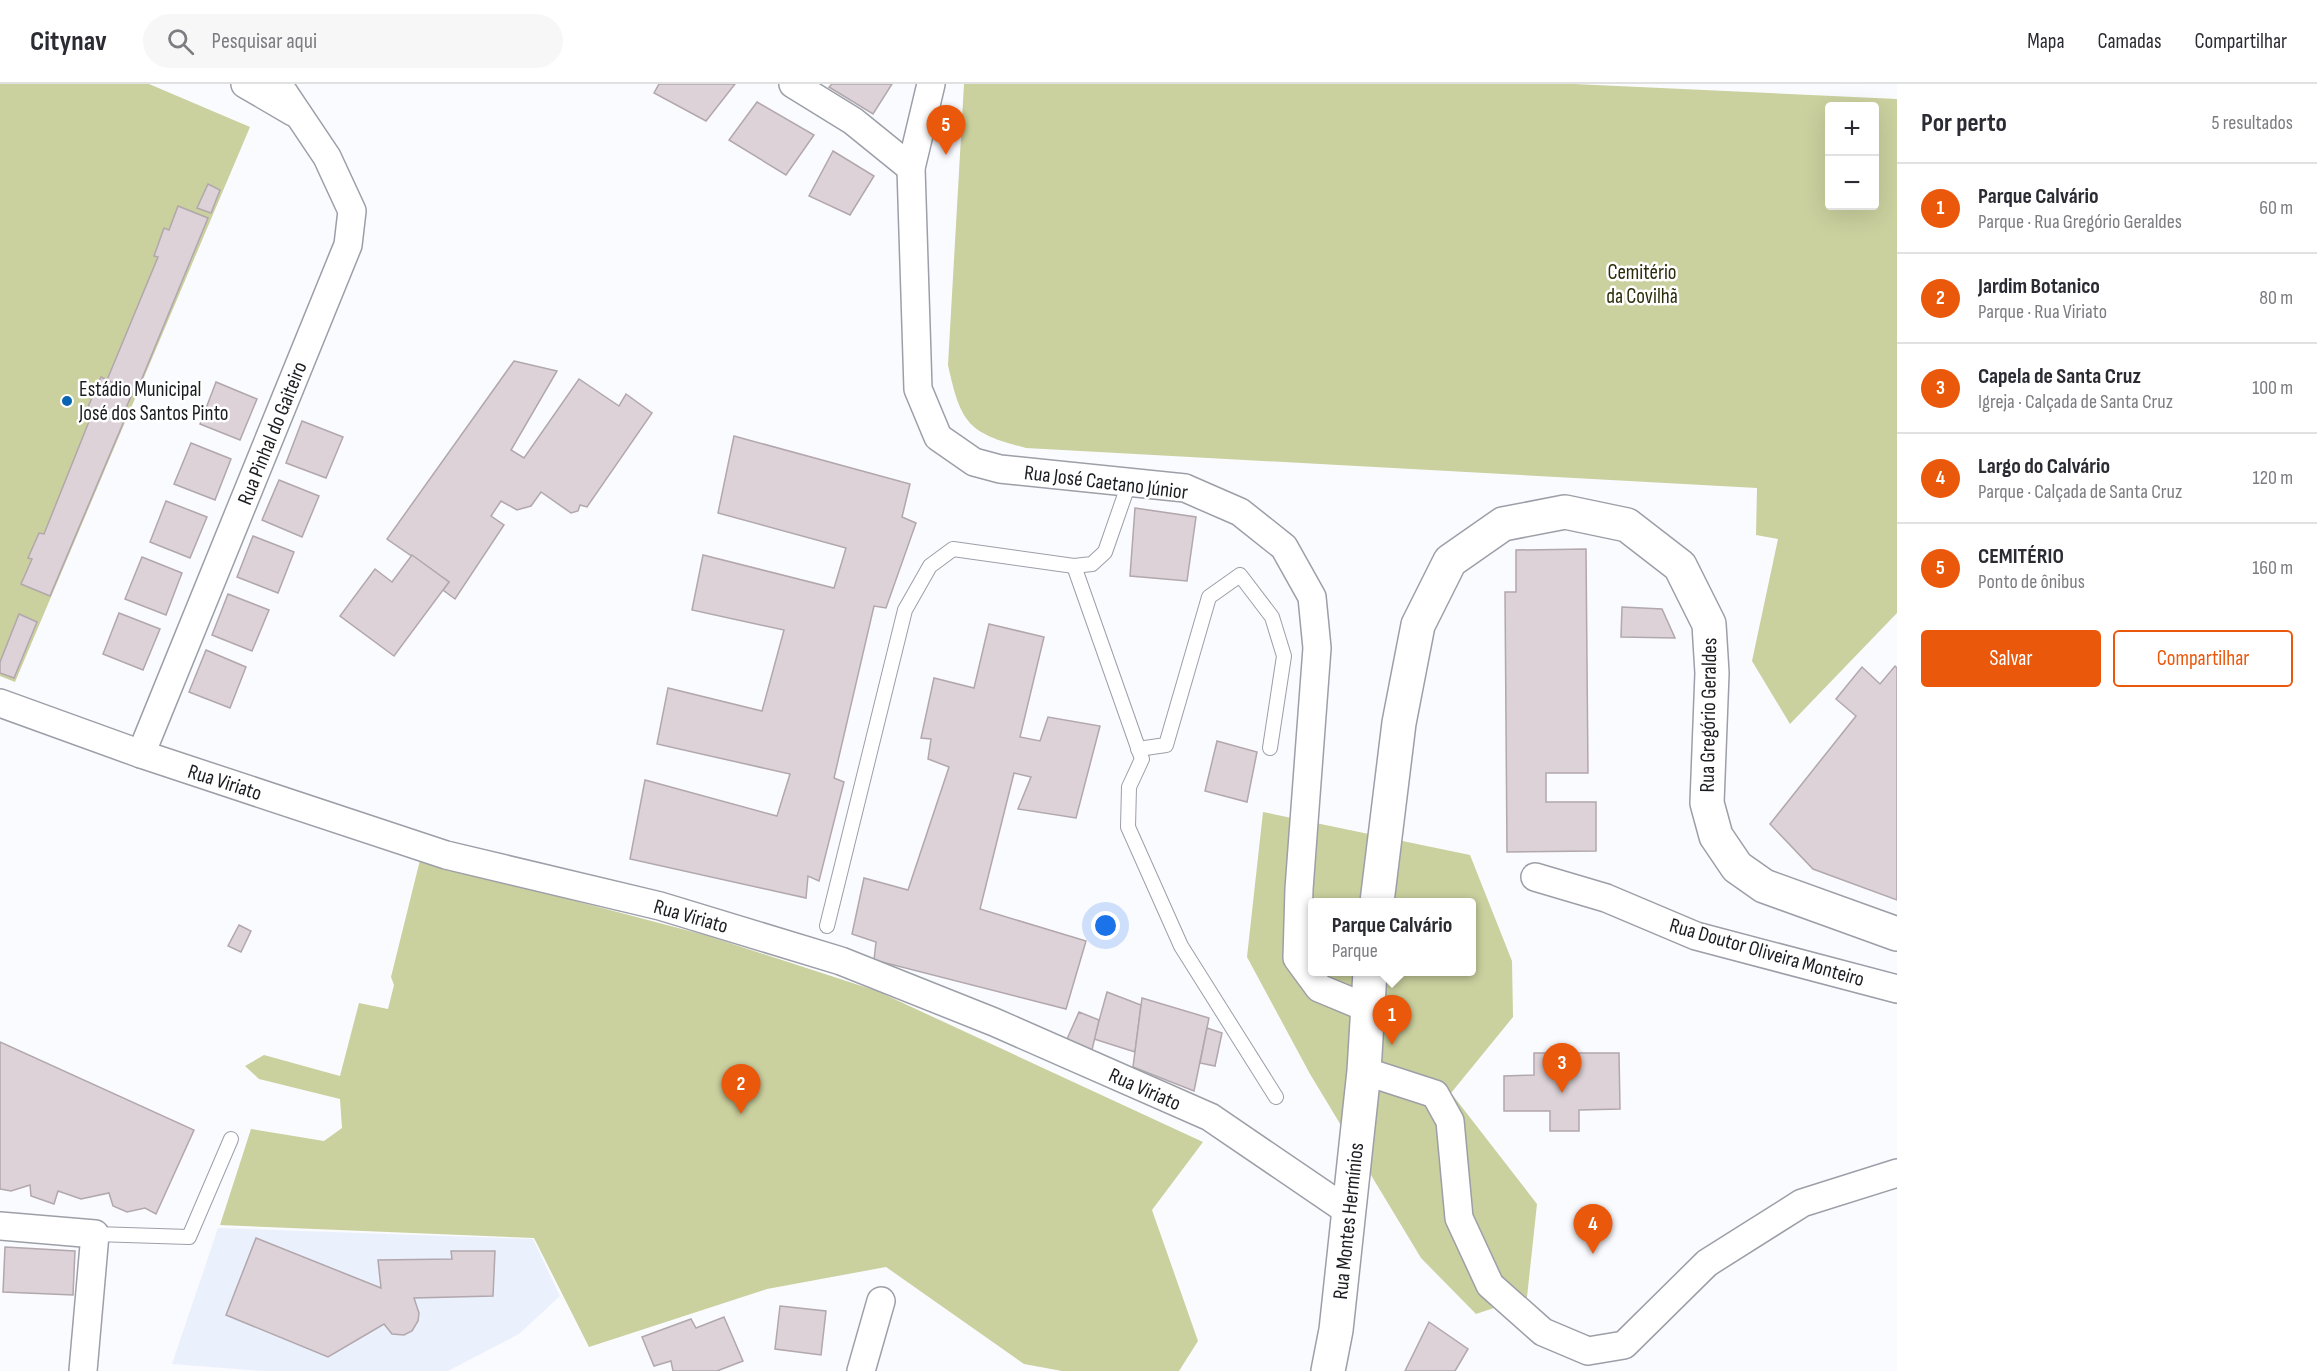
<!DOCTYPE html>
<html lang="pt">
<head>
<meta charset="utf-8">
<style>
	body { margin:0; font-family:"Sofia Sans Condensed",sans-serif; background:#f7f7f7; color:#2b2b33 }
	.controls { position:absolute; right:18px; top:18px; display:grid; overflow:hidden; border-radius:6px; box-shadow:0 6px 24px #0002 }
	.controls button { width:54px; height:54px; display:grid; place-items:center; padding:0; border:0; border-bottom:2px solid #e1e1e2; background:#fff; color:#2b2b33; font:30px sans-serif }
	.you { position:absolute; left:1106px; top:842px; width:21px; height:21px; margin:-15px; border:4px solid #fff; border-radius:50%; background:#1a73e8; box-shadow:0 0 0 9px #1a73e833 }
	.badge { display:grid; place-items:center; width:39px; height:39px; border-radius:50%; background:#ea580c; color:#fff; font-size:20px; font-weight:700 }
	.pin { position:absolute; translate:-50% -50px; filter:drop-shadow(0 2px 3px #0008) }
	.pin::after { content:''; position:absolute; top:32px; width:21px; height:18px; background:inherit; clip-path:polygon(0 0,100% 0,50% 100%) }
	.popup { position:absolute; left:1308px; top:814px; width:168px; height:78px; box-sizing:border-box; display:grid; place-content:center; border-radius:6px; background:#fff; filter:drop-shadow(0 2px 4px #0005); font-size:20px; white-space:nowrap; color:#7c7c81 }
	.popup b { font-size:22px; color:#2b2b33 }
	.popup::after { content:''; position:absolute; left:50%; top:100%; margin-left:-12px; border:12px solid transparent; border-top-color:#fff }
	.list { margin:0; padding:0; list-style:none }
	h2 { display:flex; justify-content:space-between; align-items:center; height:78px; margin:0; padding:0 24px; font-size:26px }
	h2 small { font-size:20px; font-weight:400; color:#7c7c81 }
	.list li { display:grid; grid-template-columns:39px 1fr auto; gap:18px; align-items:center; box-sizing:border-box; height:90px; padding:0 24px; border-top:2px solid #e1e1e2 }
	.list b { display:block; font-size:22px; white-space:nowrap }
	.list p { margin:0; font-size:20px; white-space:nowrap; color:#7c7c81 }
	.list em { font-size:20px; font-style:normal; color:#7c7c81 }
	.actions { display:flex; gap:12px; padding:18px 24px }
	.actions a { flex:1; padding:14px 0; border:2px solid #ea580c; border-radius:6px; text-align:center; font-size:21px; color:#ea580c }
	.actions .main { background:#ea580c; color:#fff }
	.icon { flex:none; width:33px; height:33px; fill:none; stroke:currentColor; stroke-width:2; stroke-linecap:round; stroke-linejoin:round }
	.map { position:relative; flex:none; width:1897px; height:1287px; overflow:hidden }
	header { display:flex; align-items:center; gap:36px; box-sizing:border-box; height:84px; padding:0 30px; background:#fff; border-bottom:2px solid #e1e1e2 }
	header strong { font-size:28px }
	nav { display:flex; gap:33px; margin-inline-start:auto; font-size:21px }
	.search { width:420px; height:54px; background:#f7f7f7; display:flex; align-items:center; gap:15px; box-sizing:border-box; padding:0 21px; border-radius:33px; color:#7c7c81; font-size:22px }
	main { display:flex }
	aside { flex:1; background:#fff }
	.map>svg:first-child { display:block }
</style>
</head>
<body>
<header>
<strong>Citynav</strong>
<div class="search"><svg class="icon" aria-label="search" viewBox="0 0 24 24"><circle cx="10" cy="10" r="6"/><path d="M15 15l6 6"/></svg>Pesquisar aqui</div>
<nav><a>Mapa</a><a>Camadas</a><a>Compartilhar</a></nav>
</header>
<main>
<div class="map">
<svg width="1897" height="1287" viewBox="0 0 1897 1287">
	<rect width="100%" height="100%" fill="#fafbff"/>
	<!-- built -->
	<path fill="#ebf0fd" d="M218,1144L533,1155L560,1212L519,1250L448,1287H262L172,1280Z"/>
	<!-- green -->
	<g fill="#cad09e" fill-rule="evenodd">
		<path d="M0,0H149L250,43L15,598L0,592Z"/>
		<path d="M964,0H1574L1897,15V529L1790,640L1752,577L1778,455L1756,451L1757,404L1026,364C968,349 961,340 948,281ZM1874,22V122H1830V22Z"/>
		<path d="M1263,728L1470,771L1512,877L1513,933L1451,1009L1537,1120L1527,1213L1476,1230L1421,1174L1310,990L1247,873ZM1312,818H1472V888H1312Z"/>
		<path d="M420,776L705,851L877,907L1203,1058L1152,1126L1198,1257L1179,1287H1062L1024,1280L886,1183L767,1205L589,1263L534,1154L220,1141L251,1045L324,1057L342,1044L340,1015L259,995L245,982L264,971L340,992L359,919L388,925L394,901L391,893Z"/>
	</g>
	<!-- building -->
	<g fill="#dcd2d7" stroke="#b1a7ac" stroke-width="1.5">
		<path d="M659,0H735L706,37L654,9Z"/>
		<path d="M832,0H892L873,30L829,3Z"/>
		<path d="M757,18L814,51L786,91L729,56Z"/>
		<path d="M833,67L874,92L850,131L809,112Z"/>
		<path d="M208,100L220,106L211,129L197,124Z"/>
		<path d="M178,122L208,134L136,309L107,296L158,173L154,172L164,144L169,146Z"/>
		<path d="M514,277L557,287L511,366L524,374L579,295L619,322L626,310L652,329L587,423L580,421L578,427L571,429L541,408L531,422L517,426L501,417L491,432L504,441L455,515L443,506L449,498L387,455Z"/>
		<path d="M101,293L133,308L121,335L124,337L50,512L21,500L32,475L28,474L39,449L44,450L94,325L88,323Z"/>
		<path d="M216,298L257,315L240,356L200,340Z"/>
		<path d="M302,337L343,353L326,394L286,379Z"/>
		<path d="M734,352L910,400L902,433L916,439L886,524L874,522L834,694L844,698L819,797L808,792L806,814L630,775L645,696L777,732L790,690L657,660L668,604L762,627L784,546L692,526L703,471L834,504L846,464L718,429Z"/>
		<path d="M191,359L231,375L215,416L174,400Z"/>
		<path d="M279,396L319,412L302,453L262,436Z"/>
		<path d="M166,417L207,433L190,474L150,458Z"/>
		<path d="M1135,424L1196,433L1187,497L1130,492Z"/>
		<path d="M253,452L294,468L278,509L237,493Z"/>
		<path d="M1586,465L1588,689H1546V718H1596V767L1507,768L1505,508H1516V466Z"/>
		<path d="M412,471L449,498L394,572L340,532L375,485L392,498Z"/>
		<path d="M142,473L182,489L166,531L125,515Z"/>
		<path d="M228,510L269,526L252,567L212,551Z"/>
		<path d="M1622,523L1662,525L1675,554L1621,553Z"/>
		<path d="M119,529L160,545L143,586L103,570Z"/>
		<path d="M19,530L37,538L14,594L0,589V578Z"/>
		<path d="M989,540L1044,553L1020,653L1040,657L1048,633L1100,642L1076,734L1018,725L1031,693L1014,689L980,825L1086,857L1066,925L874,876L876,858L852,850L864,794L908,806L949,683L928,675L931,655L921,654L934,594L974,604Z"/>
		<path d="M206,566L246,583L230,624L189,608Z"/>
		<path d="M1895,582L1897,584V816L1813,785L1770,740L1856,632L1836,615L1862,583L1880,600Z"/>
		<path d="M1217,657L1257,668L1247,718L1205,707Z"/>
		<path d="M239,841L251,847L241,868L228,862Z"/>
		<path d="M1107,908L1141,921L1135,968L1094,955Z"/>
		<path d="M1142,914L1209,934L1194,1007L1133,983Z"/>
		<path d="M1079,928L1099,936L1092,966L1067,955Z"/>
		<path d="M1207,944L1222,949L1215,982L1200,979Z"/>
		<path d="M0,958L194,1046L156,1130L145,1124L127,1128L113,1122L109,1109L81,1115L58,1107L54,1120L31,1112L30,1101L11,1107L0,1105Z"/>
		<path d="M1534,969H1619L1620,1025L1579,1026V1047H1550V1027H1504V992L1534,991Z"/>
		<path d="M256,1154L381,1204L378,1176L452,1175L451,1167H495L493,1212L414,1214L419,1229L418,1237L412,1247L404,1251L392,1250L384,1240L328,1273L226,1231Z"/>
		<path d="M5,1163L75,1167L73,1211L3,1208Z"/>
		<path d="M780,1222L826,1227L821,1271L775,1265Z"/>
		<path d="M724,1233L743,1277L717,1287H673L671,1277L654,1282L642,1253L691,1235L696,1244Z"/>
		<path d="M1429,1238L1468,1265L1455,1287H1405Z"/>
	</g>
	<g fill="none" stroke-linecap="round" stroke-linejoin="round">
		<!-- lane casing -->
		<g stroke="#9c9fa8" stroke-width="16">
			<g id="lane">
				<path d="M1074,482L1142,675L1129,703L1128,743L1181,862L1276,1013"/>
				<path d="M1138,665L1166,661L1209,513L1240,491L1272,533L1284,572L1270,664"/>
				<path d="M827,842L905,526L930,482L953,465L1074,482L1092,480L1105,468L1129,399"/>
				<path d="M95,1150L189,1153L231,1055"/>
			</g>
		</g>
		<!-- street casing -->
		<g stroke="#9c9fa8" stroke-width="30">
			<g id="street">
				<path d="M245,0L293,28"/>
				<path d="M793,0L853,37L911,84"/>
				<path d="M931,0L911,84L918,305L938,353L974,378L1000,385L1185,404L1240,428L1284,463L1312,513L1317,564L1299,805L1297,874L1319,904L1367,924"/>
				<path d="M0,619L141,670L446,771L660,822L841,877L994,938L1210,1033L1348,1127"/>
				<path d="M141,670L348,161L352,127L327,73L278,0"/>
				<path d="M1535,793L1606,814L1696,852L1897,905"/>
				<path d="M1364,987L1435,1010L1450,1037L1459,1134L1490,1201L1543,1248L1588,1267L1624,1261L1707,1179L1802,1119L1897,1089"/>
				<path d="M0,1142L95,1150L83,1287"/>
				<path d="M861,1287L881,1217"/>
			</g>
		</g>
		<!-- secondary casing -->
		<g stroke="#9c9fa8" stroke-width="36">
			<g id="secondary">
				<path d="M1377,818L1399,639L1418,541L1450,477L1503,440L1565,428L1627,441L1680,482L1709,540L1712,589L1707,719L1716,752L1737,783L1764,802L1897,850"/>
				<path d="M1328,1287L1336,1246L1364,987L1370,888"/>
			</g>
		</g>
		<!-- lane -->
		<use href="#lane" stroke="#fff" stroke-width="14"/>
		<!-- street -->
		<use href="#street" stroke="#fff" stroke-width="27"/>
		<!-- secondary -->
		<use href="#secondary" stroke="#fff" stroke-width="33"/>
	</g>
	<!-- markers -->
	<circle fill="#0964b1" stroke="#fff" stroke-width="2" cx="67" cy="317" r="6"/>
	<g text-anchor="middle" stroke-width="5" stroke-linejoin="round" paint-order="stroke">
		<!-- park labels -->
		<g font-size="21" fill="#2a2d0a" stroke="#fff">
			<text x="1642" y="195">Cemitério<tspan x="1642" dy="24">da Covilhã</tspan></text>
		</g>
		<!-- poi labels -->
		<g font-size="21" fill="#1c1d21" stroke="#fff" text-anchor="start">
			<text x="79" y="312">Estádio Municipal<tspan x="79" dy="24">José dos Santos Pinto</tspan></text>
		</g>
		<!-- street labels -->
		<g font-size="21" fill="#1c1d21" stroke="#fff">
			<text transform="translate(272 349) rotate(-68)" y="7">Rua Pinhal do Gaiteiro</text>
			<text transform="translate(1106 398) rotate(7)" y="7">Rua José Caetano Júnior</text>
			<text transform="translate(1708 631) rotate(-89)" y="7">Rua Gregório Geraldes</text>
			<text transform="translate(225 698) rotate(18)" y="7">Rua Viriato</text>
			<text transform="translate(691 832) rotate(16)" y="7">Rua Viriato</text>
			<text transform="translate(1767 868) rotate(16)" y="7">Rua Doutor Oliveira Monteiro</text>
			<text transform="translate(1145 1005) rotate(24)" y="7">Rua Viriato</text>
			<text transform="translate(1348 1137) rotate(-84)" y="7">Rua Montes Hermínios</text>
		</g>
	</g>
</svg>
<div class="controls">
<button>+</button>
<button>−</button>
</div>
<div class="you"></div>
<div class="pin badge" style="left:1392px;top:961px">1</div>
<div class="popup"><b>Parque Calvário</b>Parque</div>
<div class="pin badge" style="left:741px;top:1030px">2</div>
<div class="pin badge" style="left:1562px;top:1009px">3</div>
<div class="pin badge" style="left:1593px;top:1170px">4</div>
<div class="pin badge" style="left:946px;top:71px">5</div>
</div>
<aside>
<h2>Por perto<small>5 resultados</small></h2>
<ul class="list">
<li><span class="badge">1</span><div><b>Parque Calvário</b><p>Parque · Rua Gregório Geraldes</p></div><em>60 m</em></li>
<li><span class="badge">2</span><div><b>Jardim Botanico</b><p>Parque · Rua Viriato</p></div><em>80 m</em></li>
<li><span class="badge">3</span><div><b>Capela de Santa Cruz</b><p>Igreja · Calçada de Santa Cruz</p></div><em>100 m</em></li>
<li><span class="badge">4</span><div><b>Largo do Calvário</b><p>Parque · Calçada de Santa Cruz</p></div><em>120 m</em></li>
<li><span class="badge">5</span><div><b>CEMITÉRIO</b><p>Ponto de ônibus</p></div><em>160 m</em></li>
</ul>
<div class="actions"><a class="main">Salvar</a><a>Compartilhar</a></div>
</aside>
</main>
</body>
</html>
